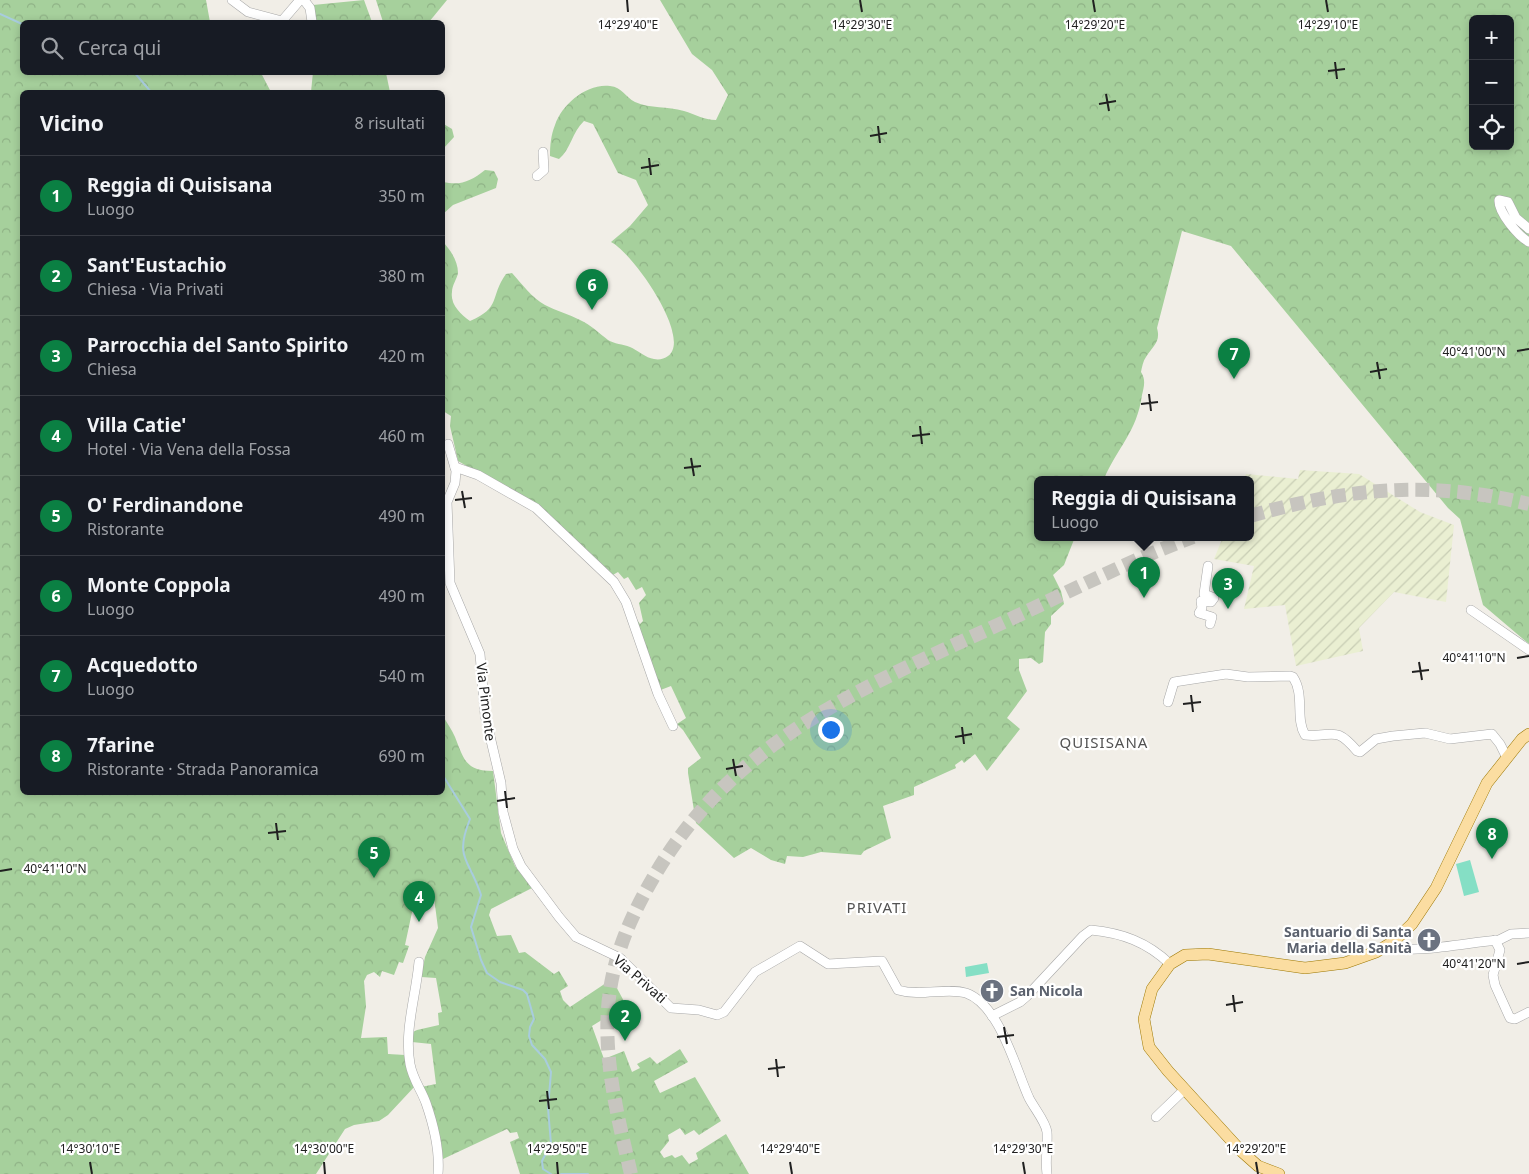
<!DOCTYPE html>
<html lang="it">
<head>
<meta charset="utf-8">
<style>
	body { margin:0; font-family:"Noto Sans",sans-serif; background:#242831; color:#f1f3f6 }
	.controls { position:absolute; right:15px; top:15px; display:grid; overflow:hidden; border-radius:8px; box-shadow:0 2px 8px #0003 }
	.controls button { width:45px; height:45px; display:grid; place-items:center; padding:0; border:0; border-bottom:1px solid #363941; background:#171b24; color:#f1f3f6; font:25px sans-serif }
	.you { position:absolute; left:830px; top:729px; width:18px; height:18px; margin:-12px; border:4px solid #fff; border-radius:50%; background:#1a73e8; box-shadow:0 0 0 8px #1a73e833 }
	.badge { display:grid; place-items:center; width:32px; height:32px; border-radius:50%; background:#0b8043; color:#fff; font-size:16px; font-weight:700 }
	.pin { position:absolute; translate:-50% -41px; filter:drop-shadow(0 1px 2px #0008) }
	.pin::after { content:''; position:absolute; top:26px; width:18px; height:15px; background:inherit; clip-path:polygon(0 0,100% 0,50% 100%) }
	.popup { position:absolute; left:1034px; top:476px; width:220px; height:65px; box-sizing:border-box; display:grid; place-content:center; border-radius:8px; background:#171b24; filter:drop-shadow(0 1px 4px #0005); font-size:16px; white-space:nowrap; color:#9ea1a6 }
	.popup b { font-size:19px; color:#f1f3f6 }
	.popup::after { content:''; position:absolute; left:50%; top:100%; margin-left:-10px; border:10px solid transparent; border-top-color:#171b24 }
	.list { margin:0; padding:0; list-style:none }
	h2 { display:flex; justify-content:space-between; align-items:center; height:65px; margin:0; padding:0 20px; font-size:21px }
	h2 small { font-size:16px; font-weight:400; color:#9ea1a6 }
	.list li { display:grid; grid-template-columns:32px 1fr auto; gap:15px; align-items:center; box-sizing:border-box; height:80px; padding:0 20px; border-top:1px solid #363941 }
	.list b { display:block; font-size:19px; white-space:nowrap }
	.list p { margin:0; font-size:16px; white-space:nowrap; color:#9ea1a6 }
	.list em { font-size:16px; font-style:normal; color:#9ea1a6 }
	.icon { flex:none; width:28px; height:28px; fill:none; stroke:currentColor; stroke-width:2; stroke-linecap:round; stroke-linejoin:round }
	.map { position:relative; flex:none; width:1529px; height:1174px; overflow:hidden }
	.search { position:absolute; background:#171b24; box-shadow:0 2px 8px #0003; left:20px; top:20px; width:425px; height:55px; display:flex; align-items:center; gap:12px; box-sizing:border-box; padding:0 18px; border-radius:8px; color:#9ea1a6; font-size:19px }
	.panel { position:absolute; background:#171b24; box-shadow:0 2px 8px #0003; left:20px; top:90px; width:425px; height:705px; border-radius:8px }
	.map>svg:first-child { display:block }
</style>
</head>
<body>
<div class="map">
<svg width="1529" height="1174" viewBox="0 0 1529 1174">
	<defs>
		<pattern id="farmland-furrows" width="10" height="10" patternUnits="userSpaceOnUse" patternTransform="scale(1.25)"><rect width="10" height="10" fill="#eaefd2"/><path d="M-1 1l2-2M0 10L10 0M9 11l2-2" fill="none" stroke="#c8cdb4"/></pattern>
		<pattern id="forest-crowns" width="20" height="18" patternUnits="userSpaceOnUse" patternTransform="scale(1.25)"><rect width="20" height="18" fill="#a6d09c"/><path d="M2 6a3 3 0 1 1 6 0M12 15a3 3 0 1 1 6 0" fill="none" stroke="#8fb286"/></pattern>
	</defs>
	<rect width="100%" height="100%" fill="#f1eee7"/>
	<!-- farmland -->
	<path fill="url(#farmland-furrows)" d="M1300,470L1359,474L1420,512L1454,525L1446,602L1394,592L1359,628L1363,651L1296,666L1285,605L1244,609L1254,566L1214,559L1223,537H1250V479H1244L1246,474L1298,479Z"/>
	<!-- forest -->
	<g fill="url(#forest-crowns)" fill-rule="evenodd">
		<path d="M0,0H206L210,22H22V72L261,73L271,92H22V792H442L443,716C447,723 452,730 455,737C464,760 466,771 493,771L501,833L515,866L532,888L491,909L489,915L497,936L511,935L519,953L525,952L554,974L559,971L568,986L560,991L563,1000L570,1007L612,979L626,1005L592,1026L604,1059L624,1051L632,1072L640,1068L637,1064L650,1057L657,1064L680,1049L688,1062L654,1081L660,1093L695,1077L721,1121L699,1135L694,1130L685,1135L680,1128L668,1135L669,1141L660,1152L664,1158L672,1155L675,1158L682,1155L689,1164L698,1159L696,1153L726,1134L749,1174H520L510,1142L519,1138L517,1132L510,1133L507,1129L443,1159L430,1110L421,1087L436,1084L431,1044L412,1042L413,1032L417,1030L439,1025L438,1013L442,1012L436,978L421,977L425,957L438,928L433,890L417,889L405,945L409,946L403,963L399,962L394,975L382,971L380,977L374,972L367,975L364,981L366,1006L361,1038L387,1037L388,1054L405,1055L416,1085L388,1115L379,1121L354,1125L345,1129L316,1174H0Z"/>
		<path d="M364,0L372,22H316L313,5Z"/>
		<path d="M376,0H447L429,22H383Z"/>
		<path d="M660,0H1529V644L1483,605L1460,519L1448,508L1231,246L1182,231L1157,328C1161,342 1153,346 1146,357C1143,361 1142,367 1141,372C1146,380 1144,386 1142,395C1137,432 1117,448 1104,479H1038V537H1075L1064,565L1053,575L1061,591L1064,604L1051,616V624L1045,632L1043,662L1039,664L1031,658L1019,659V670L1027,691L1007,718L1020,729L987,771L975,754L964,763L962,760L955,765L956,768L914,787V795L883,806L891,838L864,851L861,855L821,852L803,857L787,856L785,864L771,860L751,848L734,858L696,823L688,773V768L701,758L683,730L677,724L686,718L671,686L658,691L631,611L640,624L643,621L639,603L646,595L642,587L636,590L628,577L624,579L618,572L611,576L538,507L458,461L450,426L451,416L443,411L442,241C450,249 458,261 458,273C457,279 452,285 452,292C450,304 460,314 470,321C502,307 489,298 506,274L512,273C522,284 532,298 545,305C556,311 569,314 580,320C591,325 599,333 608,340C614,344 623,344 630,347C637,350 646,358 654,359C659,360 664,359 668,356C693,338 632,252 611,242L630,226L648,205L636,180L618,173L593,124L584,121C572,132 571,149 559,159L550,156C550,145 551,135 555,125C562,104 587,83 610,86C622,87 625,97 635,102C651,109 667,106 684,111C695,114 704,120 716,120L728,95L712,70L692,54ZM1473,19H1510V146H1473Z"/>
		<path d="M313,72L386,73L390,92H311Z"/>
		<path d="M442,123L452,129L454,137L443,149Z"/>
		<path d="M485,170L494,171L498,179L496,188L453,205L443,214V182C461,186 471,181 485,170Z"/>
	</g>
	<!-- pitch -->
	<g fill="#85dfc5">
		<path d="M1470,860L1479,892L1464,896L1456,864Z"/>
		<path d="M987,963L989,973L966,977L965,967Z"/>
	</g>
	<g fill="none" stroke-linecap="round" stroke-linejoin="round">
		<!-- stream -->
		<g stroke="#a8ccde" stroke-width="2">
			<path d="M0,14L22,24"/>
			<path d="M134,72L151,92"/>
			<path d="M442,774L470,819C454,859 469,858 481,895L471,927L481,960L487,973L500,982L523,990L527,994L534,1019L530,1027L529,1036L532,1045L545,1059L551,1072L548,1108L551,1144L542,1161L543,1169L551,1174"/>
			<path d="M561,1174H588"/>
		</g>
		<!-- highway-tunnel -->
		<g stroke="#c7c5bf" stroke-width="14" stroke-dasharray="14 7" stroke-linecap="butt">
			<path d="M1250,516C1348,488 1429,480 1529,504"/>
			<path d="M631,1174C616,1110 598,1040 613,974C621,938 637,905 656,873C736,738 868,685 1004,622C1067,593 1128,561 1193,537"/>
		</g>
		<!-- minor casing -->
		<g stroke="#a7a7a7" stroke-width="10">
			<g id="minor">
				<path d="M232,0L248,12L282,21L300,0"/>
				<path d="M304,0L310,8L312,22"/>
				<path d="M537,176L544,170L543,152"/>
				<path d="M1529,229L1516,218L1508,202L1499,200C1498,212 1518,236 1529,242"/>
				<path d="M448,444L456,471L455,483L447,502L450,583L480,654L485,715L501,783L503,812L513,849L521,866L559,917L576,937L620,958L671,1008L699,1010L717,1015L724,1012L755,972L800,946L828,964L882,961L898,990C921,997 947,987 966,993C1000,1005 1016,1070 1029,1098C1034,1108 1046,1122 1047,1132C1048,1146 1045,1160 1047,1174"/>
				<path d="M455,467L478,475L536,508L614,582L626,602L658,694L673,726"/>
				<path d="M1208,566L1204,594L1214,598L1211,602L1201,601L1202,608L1199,613L1212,617L1210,624"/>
				<path d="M1471,610L1529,650"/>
				<path d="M1168,702L1174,682L1226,674L1248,677L1290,676L1293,677C1305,695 1295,718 1305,735C1333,738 1334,724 1357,751L1360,752L1376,739L1393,736L1425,733L1450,739L1492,734L1500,744L1507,758"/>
				<path d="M1495,940L1500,950L1493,975L1495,985L1510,1018L1515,1019L1529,1012"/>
				<path d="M1387,946C1413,955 1469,942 1499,940L1511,934L1529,933"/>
				<path d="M419,962C416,996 404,1030 410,1064C413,1080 421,1089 426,1103C434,1126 440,1150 438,1174"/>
				<path d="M992,1016L1020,1002L1027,996L1083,936L1091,930C1122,933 1147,942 1170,964"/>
				<path d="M1156,1117L1184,1090"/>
			</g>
		</g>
		<!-- major casing -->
		<g stroke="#9c7701" stroke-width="12">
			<path id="major" d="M1279,1174L1258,1166L1240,1150L1168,1071L1149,1047L1144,1019L1152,989L1170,964L1185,955L1208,954L1305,968L1345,963L1376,952L1393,942L1412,924L1436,888L1487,783L1522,739L1529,734"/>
		</g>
		<!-- minor -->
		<use href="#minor" stroke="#fff" stroke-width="9"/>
		<!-- major -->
		<use href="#major" stroke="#fbdda1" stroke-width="11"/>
	</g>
	<!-- ticks -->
	<path fill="none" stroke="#202020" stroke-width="2" d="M627,0L628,12M860,0L862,12M1093,0L1095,12M1326,0L1328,12M1335,62L1337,79M1328,71L1345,69M1106,94L1109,111M1099,104L1116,101M878,126L880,143M870,136L887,133M649,158L651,175M641,168L659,165M1517,351L1529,349M1377,362L1380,379M1370,372L1387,369M1149,394L1151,411M1141,404L1158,402M920,426L922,444M912,436L930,434M691,458L694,476M684,468L701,466M462,491L465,508M455,500L472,498M1517,658L1529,656M1419,662L1422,680M1412,672L1429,670M1191,695L1193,712M1183,704L1201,702M962,727L964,744M955,737L972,734M733,759L736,776M726,769L743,766M505,791L507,808M497,801L515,798M276,823L278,840M268,833L286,831M0,871L12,869M1517,964L1529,962M1233,995L1235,1012M1226,1005L1243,1002M1004,1027L1007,1044M997,1037L1014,1035M776,1059L778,1077M768,1069L785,1067M547,1091L549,1109M539,1101L557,1099M90,1162L92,1174M324,1162L325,1174M557,1162L558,1174M790,1162L792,1174M1023,1162L1025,1174M1256,1162L1258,1174"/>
	<!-- icons -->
	<defs>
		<g id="church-disc" transform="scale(1.25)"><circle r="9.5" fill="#6b7280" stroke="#fff"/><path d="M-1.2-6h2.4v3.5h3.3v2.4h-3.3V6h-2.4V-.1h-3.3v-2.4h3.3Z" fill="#fff"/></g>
	</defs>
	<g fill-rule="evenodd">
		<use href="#church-disc" x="1429" y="940"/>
		<use href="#church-disc" x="992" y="991"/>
	</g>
	<g text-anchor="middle" stroke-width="4.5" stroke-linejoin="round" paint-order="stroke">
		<!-- street labels -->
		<g font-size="14" fill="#202020" stroke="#fff">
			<text transform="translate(486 702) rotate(83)" y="5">Via Pimonte</text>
			<text transform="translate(640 979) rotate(41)" y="5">Via Privati</text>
		</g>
		<!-- worship labels -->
		<g font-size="14" font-weight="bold" fill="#5b616d" stroke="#fff" text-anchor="end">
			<text x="1412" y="937">Santuario di Santa<tspan x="1412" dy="16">Maria della Sanità</tspan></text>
			<text x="1010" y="996" text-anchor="start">San Nicola</text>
		</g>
		<!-- neighbourhood labels -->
		<g font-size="15" letter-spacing="1" fill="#535353" stroke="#fff">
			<text x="1104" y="748">QUISISANA</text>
			<text x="877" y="913">PRIVATI</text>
		</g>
	</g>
	<g font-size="12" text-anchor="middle" fill="#202020" stroke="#fff" stroke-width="4.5" stroke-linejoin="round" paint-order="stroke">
		<text x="628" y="29">14°29'40"E</text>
		<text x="862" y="29">14°29'30"E</text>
		<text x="1095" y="29">14°29'20"E</text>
		<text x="1328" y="29">14°29'10"E</text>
		<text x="1474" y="356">40°41'00"N</text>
		<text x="1474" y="662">40°41'10"N</text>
		<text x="55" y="873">40°41'10"N</text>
		<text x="1474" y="968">40°41'20"N</text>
		<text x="90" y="1153">14°30'10"E</text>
		<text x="324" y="1153">14°30'00"E</text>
		<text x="557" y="1153">14°29'50"E</text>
		<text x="790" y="1153">14°29'40"E</text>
		<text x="1023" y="1153">14°29'30"E</text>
		<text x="1256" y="1153">14°29'20"E</text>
	</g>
</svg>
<div class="controls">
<button>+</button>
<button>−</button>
<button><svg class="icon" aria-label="locate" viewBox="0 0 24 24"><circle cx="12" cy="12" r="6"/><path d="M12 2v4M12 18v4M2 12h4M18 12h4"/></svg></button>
</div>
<div class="you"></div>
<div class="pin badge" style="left:1144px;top:598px">1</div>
<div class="popup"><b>Reggia di Quisisana</b>Luogo</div>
<div class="pin badge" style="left:625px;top:1041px">2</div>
<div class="pin badge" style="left:1228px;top:609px">3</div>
<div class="pin badge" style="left:419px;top:922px">4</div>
<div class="pin badge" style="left:374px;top:878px">5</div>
<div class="pin badge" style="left:592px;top:310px">6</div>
<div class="pin badge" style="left:1234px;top:379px">7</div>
<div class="pin badge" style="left:1492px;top:859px">8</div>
<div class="search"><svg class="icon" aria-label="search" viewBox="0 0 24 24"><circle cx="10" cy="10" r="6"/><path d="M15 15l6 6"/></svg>Cerca qui</div>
<section class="panel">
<h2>Vicino<small>8 risultati</small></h2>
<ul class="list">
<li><span class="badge">1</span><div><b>Reggia di Quisisana</b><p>Luogo</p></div><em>350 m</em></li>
<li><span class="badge">2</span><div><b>Sant'Eustachio</b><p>Chiesa · Via Privati</p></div><em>380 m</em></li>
<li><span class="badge">3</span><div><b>Parrocchia del Santo Spirito</b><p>Chiesa</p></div><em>420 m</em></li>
<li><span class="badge">4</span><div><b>Villa Catie'</b><p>Hotel · Via Vena della Fossa</p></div><em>460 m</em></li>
<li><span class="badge">5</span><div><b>O' Ferdinandone</b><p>Ristorante</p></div><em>490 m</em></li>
<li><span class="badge">6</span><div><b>Monte Coppola</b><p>Luogo</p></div><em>490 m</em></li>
<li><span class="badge">7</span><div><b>Acquedotto</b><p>Luogo</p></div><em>540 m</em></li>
<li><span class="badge">8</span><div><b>7farine</b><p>Ristorante · Strada Panoramica</p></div><em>690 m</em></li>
</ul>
</section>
</div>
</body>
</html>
